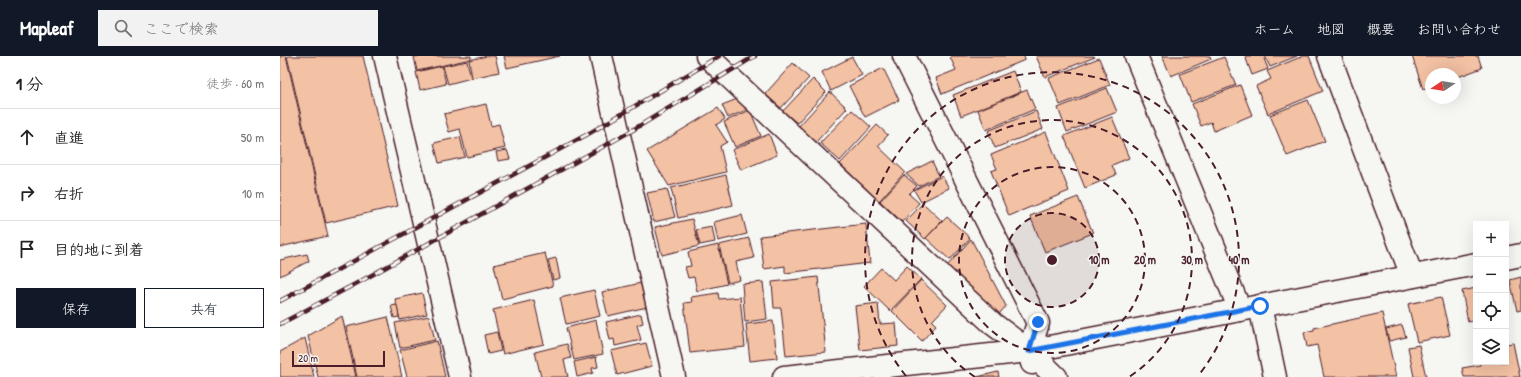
<!DOCTYPE html>
<html lang="ja">
<head>
<meta charset="utf-8">
<style>
	body { margin:0; font-family:"Patrick Hand","Klee One",sans-serif; background:#f2f2f2; color:#222 }
	.controls { position:absolute; right:12px; bottom:12px; display:grid; overflow:hidden; border-radius:0px; box-shadow:0 4px 16px #0002 }
	.controls button { width:36px; height:36px; display:grid; place-items:center; padding:0; border:0; border-bottom:1px solid #e0e0e0; background:#fff; color:#222; font:20px sans-serif }
	.compass { position:absolute; left:1145px; top:12px; width:36px; height:36px; border-radius:50%; background:#fff; box-shadow:0 4px 16px #0002; rotate:258deg }
	.scale { position:absolute; left:12px; bottom:10px; width:93px; box-sizing:border-box; padding-left:4px; border:2px solid #4a1f2b; border-top:0; font-size:11px; line-height:14px; white-space:nowrap; color:#4a1f2b; -webkit-text-stroke:3px #f6f6f2; paint-order:stroke }
	.stop { position:absolute; width:12px; height:12px; margin:-9px; border:3px solid #1a73e8; border-radius:50%; background:#fff }
	.stop.end { background:#1a73e8; border-color:#fff; box-shadow:0 1px 4px #0008 }
	.list { margin:0; padding:0; list-style:none }
	h2 { display:flex; justify-content:space-between; align-items:center; height:52px; margin:0; padding:0 16px; font-size:17px }
	h2 small { font-size:13px; font-weight:400; color:#767676 }
	.list li { display:grid; grid-template-columns:26px 1fr auto; gap:12px; align-items:center; box-sizing:border-box; height:56px; padding:0 16px; border-top:1px solid #e0e0e0 }
	.list b { display:block; font-size:15px; white-space:nowrap }
	.list em { font-size:13px; font-style:normal; color:#767676 }
	.actions { display:flex; gap:8px; padding:12px 16px }
	.actions a { flex:1; padding:9px 0; border:1px solid #111827; border-radius:0px; text-align:center; font-size:14px; color:#111827 }
	.actions .main { background:#111827; color:#fff }
	.icon { flex:none; width:22px; height:22px; fill:none; stroke:currentColor; stroke-width:2; stroke-linecap:round; stroke-linejoin:round }
	.map { position:relative; flex:none; width:1241px; height:321px; overflow:hidden }
	header { display:flex; align-items:center; gap:24px; box-sizing:border-box; height:56px; padding:0 20px; background:#111827; color:#fff }
	header strong { font-size:19px }
	nav { display:flex; gap:22px; margin-inline-start:auto; font-size:14px }
	.search { width:280px; height:36px; background:#f2f2f2; display:flex; align-items:center; gap:10px; box-sizing:border-box; padding:0 14px; border-radius:0px; color:#767676; font-size:15px }
	main { display:flex }
	aside { flex:1; background:#fff }
	.map>svg:first-child { display:block }
</style>
</head>
<body>
<header>
<strong>Mapleaf</strong>
<div class="search"><svg class="icon" aria-label="search" viewBox="0 0 24 24"><circle cx="10" cy="10" r="6"/><path d="M15 15l6 6"/></svg>ここで検索</div>
<nav><a>ホーム</a><a>地図</a><a>概要</a><a>お問い合わせ</a></nav>
</header>
<main>
<aside>
<h2>1 分<small>徒歩 · 60 m</small></h2>
<ul class="list">
<li><svg class="icon" aria-label="ahead" viewBox="0 0 24 24"><path d="M12 20V5M6 11l6-6 6 6"/></svg><div><b>直進</b></div><em>50 m</em></li>
<li><svg class="icon" aria-label="right" viewBox="0 0 24 24"><path d="M7 20v-9h11M14 6l5 5-5 5"/></svg><div><b>右折</b></div><em>10 m</em></li>
<li><svg class="icon" aria-label="arrive" viewBox="0 0 24 24"><path d="M6 21V4h12l-3 4 3 4H6"/></svg><div><b>目的地に到着</b></div></li>
</ul>
<div class="actions"><a class="main">保存</a><a>共有</a></div>
</aside>
<div class="map">
<svg width="1241" height="321" viewBox="0 0 1241 321">
	<rect width="100%" height="100%" fill="#f6f6f2"/>
	<filter id="ink" filterUnits="userSpaceOnUse"><feTurbulence type="fractalNoise" baseFrequency=".025" numOctaves="2"/><feDisplacementMap in="SourceGraphic" scale="8" xChannelSelector="R" yChannelSelector="G"/><feConvolveMatrix kernelMatrix="1 2 1 2 8 2 1 2 1" color-interpolation-filters="sRGB"/></filter>
	<g filter="url(#ink)">
		<!-- building -->
		<g fill="#f3c1a3" stroke="#4a1f2b">
			<path d="M0,0H6L48,180L0,191Z"/>
			<path d="M7,0H83L118,150L46,167Z"/>
			<path d="M139,0H191V3L137,15L134,1Z"/>
			<path d="M207,0H215L219,16L192,22L189,4Z"/>
			<path d="M224,0H280L227,12Z"/>
			<path d="M672,0H744L745,4L662,38L656,22L676,14L670,1Z"/>
			<path d="M756,0H814L815,1L765,21Z"/>
			<path d="M882,0H930L931,3L891,20Z"/>
			<path d="M965,0H983L988,13L972,19Z"/>
			<path d="M985,0H1017L990,11Z"/>
			<path d="M1023,0H1029L1043,35L988,58L976,30L991,23L987,15Z"/>
			<path d="M1132,0H1198L1202,12L1175,22V18H1151V30L1143,33Z"/>
			<path d="M572,1L582,19L551,35L542,16Z"/>
			<path d="M944,1L956,29L911,46L900,18Z"/>
			<path d="M819,2L830,29L780,49L769,22Z"/>
			<path d="M187,5L191,22L168,28L163,10Z"/>
			<path d="M513,7L529,22L501,52L485,38Z"/>
			<path d="M162,10L166,28L140,34L136,16Z"/>
			<path d="M603,12L619,44L585,61L569,30Z"/>
			<path d="M733,15L741,36L681,60L673,39Z"/>
			<path d="M533,23L546,36L517,67L503,55Z"/>
			<path d="M960,29L972,59L934,75L931,66L921,70L912,48Z"/>
			<path d="M827,32L837,56L787,76L778,52Z"/>
			<path d="M747,34L755,53L706,74L698,54Z"/>
			<path d="M550,36L567,52L536,86L519,70Z"/>
			<path d="M460,42L466,54L448,62L442,49Z"/>
			<path d="M1028,44L1045,85L1007,100L990,59Z"/>
			<path d="M206,48L211,70L219,68L225,92L187,101L180,73L169,76L164,58Z"/>
			<path d="M438,52L445,63L436,69L447,86L440,90L446,116L389,130L367,95Z"/>
			<path d="M470,54L481,80L455,91L444,66Z"/>
			<path d="M572,54L591,71L560,105L540,87Z"/>
			<path d="M756,55L763,73L715,92L708,75Z"/>
			<path d="M832,61L849,102L832,109L836,119L805,132L784,80Z"/>
			<path d="M597,69L608,79L598,90L625,116L599,145L560,108Z"/>
			<path d="M766,76L789,135L729,160L711,115L717,113L711,99Z"/>
			<path d="M489,78L497,99L461,114L452,94Z"/>
			<path d="M180,81L185,101L159,107L154,87Z"/>
			<path d="M227,94L230,103L218,105L216,96Z"/>
			<path d="M652,105L659,120L639,130L626,118Z"/>
			<path d="M446,119L453,149L398,162L391,132Z"/>
			<path d="M624,119L637,130L629,138L639,147L622,166L600,145Z"/>
			<path d="M662,120L669,132L641,146L634,134Z"/>
			<path d="M387,133L395,161L374,166L367,137Z"/>
			<path d="M798,141L813,177L765,196L750,160Z"/>
			<path d="M643,147L662,165L645,183L626,165Z"/>
			<path d="M462,159L467,178L438,185L434,166Z"/>
			<path d="M667,161L690,182L670,204L646,182Z"/>
			<path d="M412,163L419,190L382,199L375,171Z"/>
			<path d="M586,168L590,207L505,217V210L484,213L480,180Z"/>
			<path d="M432,171L435,186L420,189L416,174Z"/>
			<path d="M469,182L474,202L456,206L460,224L448,227L439,189Z"/>
			<path d="M691,183L726,250L719,258L667,210Z"/>
			<path d="M438,189L447,228L417,235L414,221L408,222L405,211L411,210L408,196Z"/>
			<path d="M265,197L273,230L222,243L214,209Z"/>
			<path d="M27,198L29,205L0,220V204Z"/>
			<path d="M276,202L280,222L273,224L268,204Z"/>
			<path d="M627,210L641,223L610,255L584,230L601,212L614,224Z"/>
			<path d="M538,221L546,296L506,300L501,252H494L492,226Z"/>
			<path d="M1241,221V254L1237,255L1230,224Z"/>
			<path d="M641,224L667,249L652,265L656,269L642,285L612,255Z"/>
			<path d="M483,226L487,263L465,266L462,228Z"/>
			<path d="M361,227L367,251L328,260L322,236Z"/>
			<path d="M1196,232V264L1188,266L1182,235Z"/>
			<path d="M314,234L320,260L286,268L280,242Z"/>
			<path d="M142,237L147,258L120,264L115,243Z"/>
			<path d="M438,237L439,243L460,241L465,291L410,297L404,247L412,246L411,241Z"/>
			<path d="M1161,241L1170,279L1137,286L1128,248Z"/>
			<path d="M254,244L264,288L223,298L213,254Z"/>
			<path d="M598,247L600,268L616,267L618,290L580,294L575,250Z"/>
			<path d="M117,249L119,261L114,262L111,250Z"/>
			<path d="M1102,257L1116,321H1044L1037,289L1027,291L1024,276L1034,274V272Z"/>
			<path d="M361,258L363,267L357,269L361,284L335,290L334,283L330,284L326,266Z"/>
			<path d="M62,260L76,321H38L28,280Z"/>
			<path d="M149,260L155,284L120,292L115,267Z"/>
			<path d="M108,261L122,321H77L66,271Z"/>
			<path d="M316,264L323,298L294,304L286,272Z"/>
			<path d="M493,265L497,302L470,305L466,268Z"/>
			<path d="M1122,269L1126,281L1109,285L1106,273Z"/>
			<path d="M217,276L221,295L208,298L204,279Z"/>
			<path d="M25,282L34,321H0V296Z"/>
			<path d="M157,285L165,321H127L120,294Z"/>
			<path d="M366,287L372,310L337,319L331,295Z"/>
			<path d="M1233,287L1240,321H1184L1182,312L1200,309V306H1226V288Z"/>
			<path d="M287,288L291,302L284,304L288,321H261L255,296Z"/>
			<path d="M1139,289L1146,321H1134L1128,291Z"/>
			<path d="M316,301L318,311L312,312L313,317L297,321L294,306Z"/>
			<path d="M718,316L719,321H697Z"/>
		</g>
		<g fill="none" stroke-linecap="round" stroke-linejoin="round">
			<!-- street casing -->
			<g stroke="#4a1f2b" stroke-width="25">
				<g id="street">
					<path d="M105,0L180,321"/>
					<path d="M321,0L394,321"/>
					<path d="M427,0L713,268L749,295L776,321"/>
					<path d="M624,0L758,267L749,295L752,307"/>
					<path d="M856,0L960,254"/>
					<path d="M1049,0L1132,220"/>
					<path d="M1226,202L1241,199"/>
					<path d="M980,250L995,321"/>
					<path d="M504,321L749,295L1196,208"/>
				</g>
			</g>
			<!-- street -->
			<use href="#street" stroke="#f6f6f2" stroke-width="22"/>
			<!-- rail casing -->
			<g stroke="#4a1f2b" stroke-width="4.5">
				<g id="rail">
					<path d="M0,245L308,78L439,0"/>
					<path d="M0,268L81,225L351,75L475,0"/>
				</g>
			</g>
			<!-- rail -->
			<use href="#rail" stroke="#f6f6f2" stroke-width="3" stroke-dasharray="9" stroke-linecap="butt"/>
		</g>
	</g>
	<g fill="none" stroke-linecap="round" stroke-linejoin="round" filter="url(#ink)">
		<!-- route -->
		<path stroke="#1a73e8" stroke-width="5" d="M758,266L749,295L980,250"/>
	</g>
	<!-- distance rings -->
	<circle cx="772" cy="204" r="47" fill="#4a1f2b" fill-opacity=".12"/>
	<g fill="none" stroke="#4a1f2b" stroke-width="2" stroke-dasharray="7 5">
		<circle cx="772" cy="204" r="47"/>
		<circle cx="772" cy="204" r="93"/>
		<path d="M695 321A140 140 0 1 1 849 321"/>
		<path d="M626 320A187 187 0 1 1 918 320"/>
	</g>
	<circle cx="772" cy="204" r="6" fill="#4a1f2b" stroke="#f6f6f2" stroke-width="2"/>
	<g font-size="12" text-anchor="middle" font-weight="bold" fill="#4a1f2b" stroke="#f6f6f2" stroke-width="3" stroke-linejoin="round" paint-order="stroke">
		<text x="819" y="208">10 m</text>
		<text x="865" y="208">20 m</text>
		<text x="912" y="208">30 m</text>
		<text x="959" y="208">40 m</text>
	</g>
</svg>
<div class="controls">
<button>+</button>
<button>−</button>
<button><svg class="icon" aria-label="locate" viewBox="0 0 24 24"><circle cx="12" cy="12" r="6"/><path d="M12 2v4M12 18v4M2 12h4M18 12h4"/></svg></button>
<button><svg class="icon" aria-label="layers" viewBox="0 0 24 24"><path d="M12 4l9 5-9 5-9-5zM3 14l9 5 9-5"/></svg></button>
</div>
<svg class="compass" viewBox="-18 -18 36 36"><path d="M0-13l5 13h-10z" fill="#e53935"/><path d="M0 13l5-13h-10z" fill="#767676"/></svg>
<div class="scale">20 m</div>
<div class="stop" style="left:980px;top:250px"></div>
<div class="stop end" style="left:758px;top:266px"></div>
</div>
</main>
</body>
</html>
